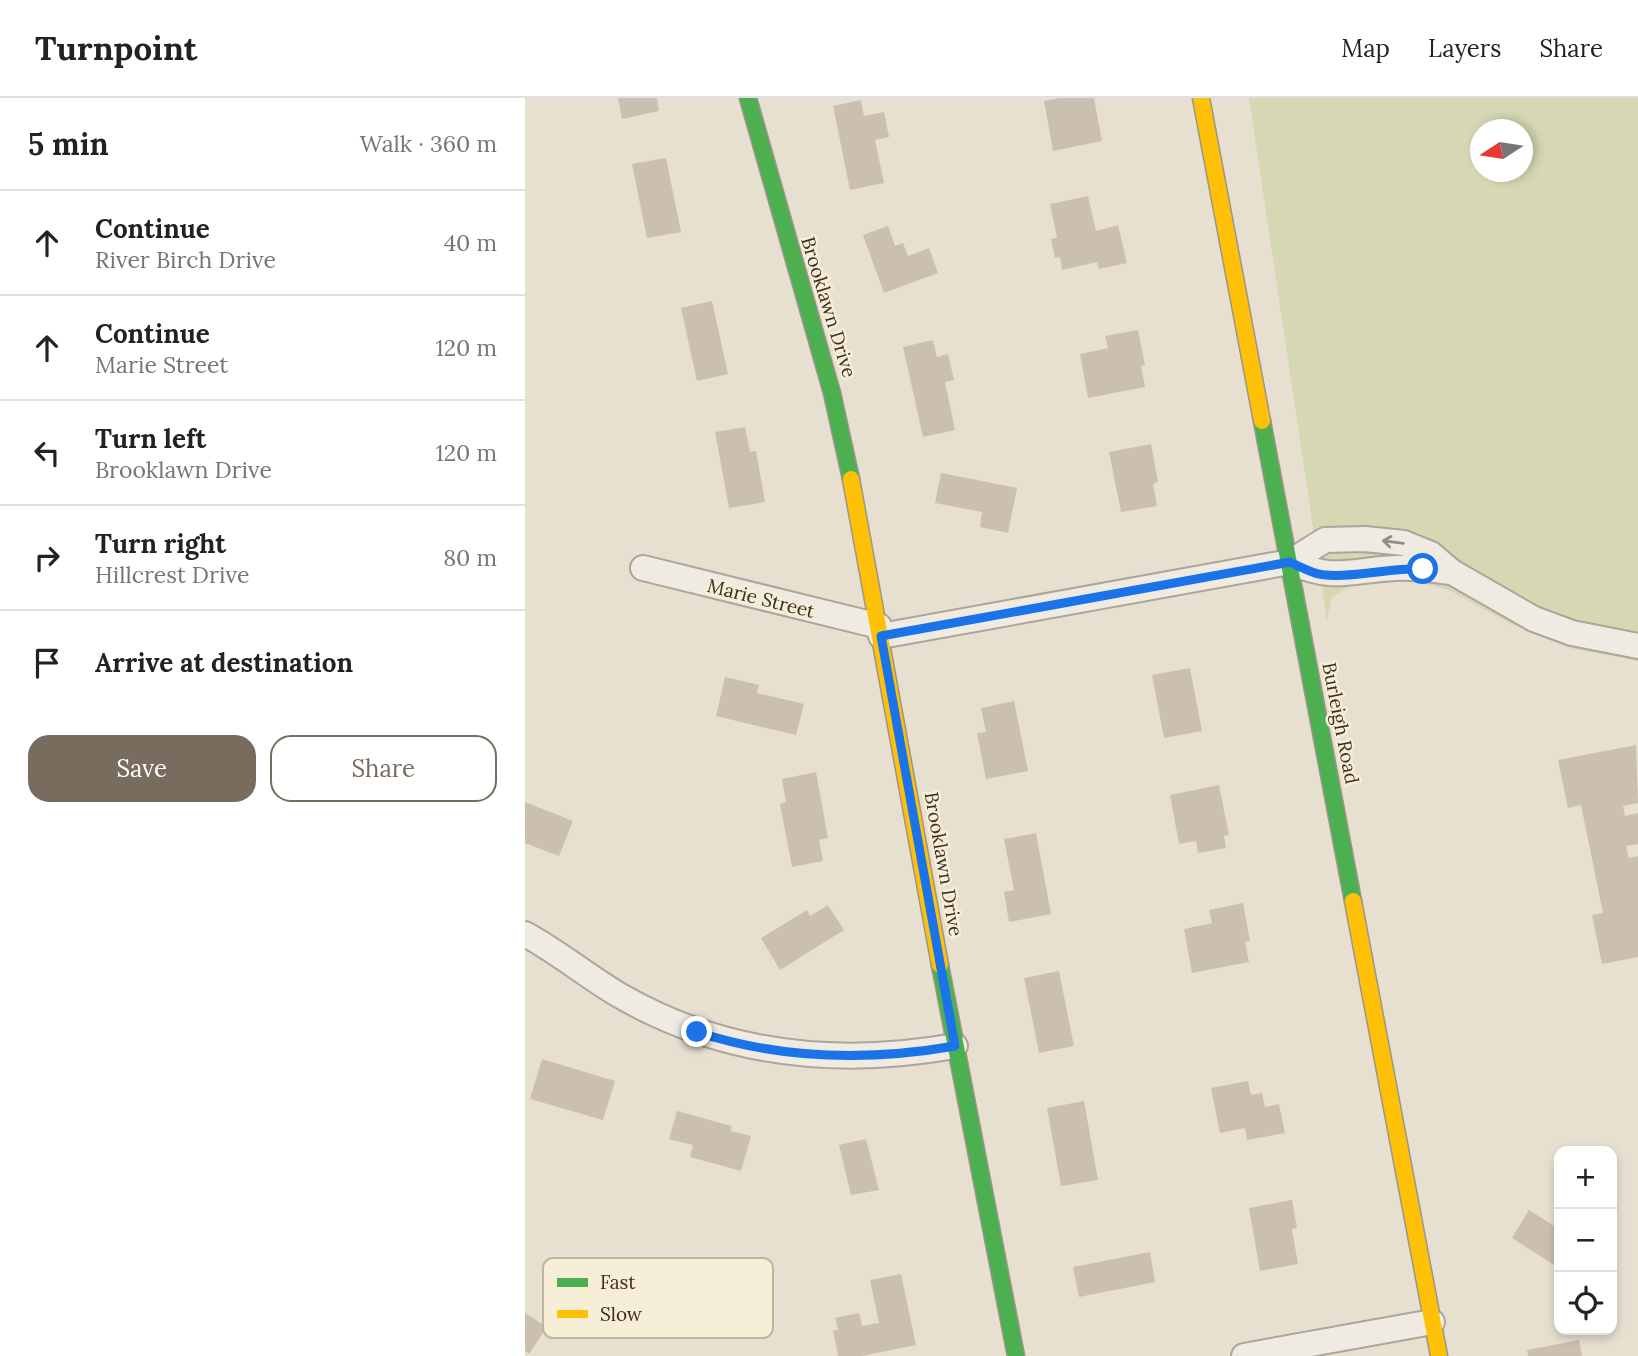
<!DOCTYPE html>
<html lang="en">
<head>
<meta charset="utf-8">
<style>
	body { margin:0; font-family:Lora,serif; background:#f2f2f2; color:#222 }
	.controls { position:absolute; right:21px; bottom:21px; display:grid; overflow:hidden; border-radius:14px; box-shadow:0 4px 10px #0003 }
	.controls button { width:63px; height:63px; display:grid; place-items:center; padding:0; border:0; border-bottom:2px solid #e0e0e0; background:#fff; color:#222; font:35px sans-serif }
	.compass { position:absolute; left:945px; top:21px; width:63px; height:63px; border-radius:50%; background:#fff; box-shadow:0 4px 10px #0003; rotate:258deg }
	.stop { position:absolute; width:21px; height:21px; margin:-16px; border:5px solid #1a73e8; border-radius:50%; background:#fff }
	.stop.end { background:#1a73e8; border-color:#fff; box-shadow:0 2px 7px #0008 }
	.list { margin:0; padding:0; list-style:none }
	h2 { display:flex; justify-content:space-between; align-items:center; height:91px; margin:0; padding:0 28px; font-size:30px }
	h2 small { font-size:23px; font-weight:400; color:#767676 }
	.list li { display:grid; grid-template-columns:46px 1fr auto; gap:21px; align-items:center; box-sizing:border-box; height:105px; padding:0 28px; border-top:2px solid #e0e0e0 }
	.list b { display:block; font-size:26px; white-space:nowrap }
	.list p { margin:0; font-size:23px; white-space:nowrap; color:#767676 }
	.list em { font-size:23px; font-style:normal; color:#767676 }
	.actions { display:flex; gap:14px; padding:21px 28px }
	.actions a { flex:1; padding:16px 0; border:2px solid #786c5e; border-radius:21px; text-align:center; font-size:24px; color:#786c5e }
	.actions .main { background:#786c5e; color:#fff }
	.icon { flex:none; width:38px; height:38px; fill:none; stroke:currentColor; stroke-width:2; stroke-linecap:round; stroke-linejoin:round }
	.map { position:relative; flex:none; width:1113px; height:1258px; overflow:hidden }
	header { display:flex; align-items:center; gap:42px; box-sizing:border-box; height:98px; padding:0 35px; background:#fff; border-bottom:2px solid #e0e0e0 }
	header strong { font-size:33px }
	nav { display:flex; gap:38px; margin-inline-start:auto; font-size:24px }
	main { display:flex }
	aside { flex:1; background:#fff }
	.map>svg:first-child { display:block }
</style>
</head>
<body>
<header>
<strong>Turnpoint</strong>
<nav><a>Map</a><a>Layers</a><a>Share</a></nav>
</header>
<main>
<aside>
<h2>5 min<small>Walk · 360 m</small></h2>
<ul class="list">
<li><svg class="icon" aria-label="ahead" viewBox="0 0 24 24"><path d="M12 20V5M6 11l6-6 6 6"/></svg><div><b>Continue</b><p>River Birch Drive</p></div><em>40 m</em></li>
<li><svg class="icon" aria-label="ahead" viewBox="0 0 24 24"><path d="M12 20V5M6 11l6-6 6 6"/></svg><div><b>Continue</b><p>Marie Street</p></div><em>120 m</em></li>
<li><svg class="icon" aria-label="left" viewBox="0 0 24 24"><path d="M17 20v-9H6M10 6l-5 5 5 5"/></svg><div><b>Turn left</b><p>Brooklawn Drive</p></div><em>120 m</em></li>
<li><svg class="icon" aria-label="right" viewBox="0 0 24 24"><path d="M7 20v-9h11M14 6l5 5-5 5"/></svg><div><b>Turn right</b><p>Hillcrest Drive</p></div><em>80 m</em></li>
<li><svg class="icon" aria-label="arrive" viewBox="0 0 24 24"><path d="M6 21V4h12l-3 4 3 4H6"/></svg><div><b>Arrive at destination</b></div></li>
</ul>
<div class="actions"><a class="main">Save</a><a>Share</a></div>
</aside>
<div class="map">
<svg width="1113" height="1258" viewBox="0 0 1113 1258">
	<rect width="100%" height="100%" fill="#e7e0d1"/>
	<!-- green -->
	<path fill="#d6d7b3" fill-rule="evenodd" d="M724,0H1113V563L1044,550L986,526L924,492L882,482L824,488L806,501L802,523ZM956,32H998V74H956Z"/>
	<!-- building -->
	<g fill="#cbbfb2">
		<path d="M93,0H132L134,13L97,21Z"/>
		<path d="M535,0H569L577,43L528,53L519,3Z"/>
		<path d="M336,2L339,18L359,14L364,39L350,42L359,85L325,92L308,8Z"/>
		<path d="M141,60L156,134L122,140L107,66Z"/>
		<path d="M563,98L571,133L593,127L602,165L574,171L572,164L537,172L535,159L530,160L526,141L532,140L525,106Z"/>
		<path d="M363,128L370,148L378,145L383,158L404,150L413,175L359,195L338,137Z"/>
		<path d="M187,203L203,276L172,283L156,210Z"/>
		<path d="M613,232L620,267L616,268L620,289L563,300L555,256L583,250L580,238Z"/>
		<path d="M408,242L412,259L423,256L429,282L420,284L430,332L398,339L378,249Z"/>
		<path d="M220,329L225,354L231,353L240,404L204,410L190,334Z"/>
		<path d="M626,346L633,384L628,386L632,408L596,414L584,354Z"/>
		<path d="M416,375L492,390L483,435L455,429L457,414L410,405Z"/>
		<path d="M665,570L677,633L639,640L627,577Z"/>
		<path d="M200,579L234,587L232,595L279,606L271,637L191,618Z"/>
		<path d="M489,603L503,673L461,681L452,635L461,634L456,610Z"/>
		<path d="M1111,647L1113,705L1098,708L1100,718L1113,715V746L1101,748L1104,760L1113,758V859L1077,866L1067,817L1078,815L1056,707L1043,710L1033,662Z"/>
		<path d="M291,674L303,740L294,742L298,763L267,769L255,706L261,704L257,681Z"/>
		<path d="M694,687L704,737L699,738L701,750L673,755L671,743L654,746L645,697Z"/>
		<path d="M0,704L48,723L34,758L0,745Z"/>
		<path d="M511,735L526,816L484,824L479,794L489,792L479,741Z"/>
		<path d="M718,805L725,843L720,844L724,864L667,875L659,831L687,825L684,812Z"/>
		<path d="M303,807L319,832L255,872L236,840L282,812L285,818Z"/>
		<path d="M534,873L549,948L514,955L499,880Z"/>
		<path d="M17,961L90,983L78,1022L5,1001Z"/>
		<path d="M723,983L726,997L737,995L740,1009L754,1006L760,1035L722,1042L720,1030L695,1035L686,990Z"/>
		<path d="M559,1003L573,1082L536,1088L522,1010Z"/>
		<path d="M152,1013L207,1028L206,1033L226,1038L216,1073L165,1059L168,1047L144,1041Z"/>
		<path d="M341,1041L354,1092L326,1097L314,1047Z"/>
		<path d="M767,1102L772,1130L767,1131L773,1166L735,1173L724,1110Z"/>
		<path d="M1004,1112L1034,1131V1170L987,1140Z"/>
		<path d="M625,1154L630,1184L554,1199L548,1169Z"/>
		<path d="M376,1176L391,1247L337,1258H313L308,1232H313L310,1220L334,1215L337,1228L354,1225L345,1182Z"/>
		<path d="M0,1215L22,1229L4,1256L0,1253Z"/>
		<path d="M1054,1242L1057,1258H1003L1002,1252Z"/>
	</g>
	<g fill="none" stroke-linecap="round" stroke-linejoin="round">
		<!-- street casing -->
		<g stroke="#ada599" stroke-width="28">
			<g id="street">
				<path d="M765,464C810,484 825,472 871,470C890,469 908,472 926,474"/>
				<path d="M118,470L354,528"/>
				<path d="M356,538L765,464L800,442L840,441L879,445L906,456L927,474L1009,521L1047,535L1113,548"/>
				<path d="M0,836C33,854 62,878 94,897C199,958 312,969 430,948"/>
				<path d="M719,1258L907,1224"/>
			</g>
		</g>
		<!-- fast casing -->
		<g stroke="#9c958a" stroke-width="19">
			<g id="fast">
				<path d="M223,0L307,295L326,381"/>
				<path d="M737,323L828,803"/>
				<path d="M415,867L491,1258"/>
			</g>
		</g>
		<!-- slow casing -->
		<g stroke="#9c958a" stroke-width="19">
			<g id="slow">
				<path d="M676,0L737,323"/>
				<path d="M326,381L415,867"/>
				<path d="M828,803L914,1258"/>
			</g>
		</g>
		<!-- street -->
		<use href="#street" stroke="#efebe3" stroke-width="24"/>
		<!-- fast -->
		<use href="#fast" stroke="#4caf50" stroke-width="16"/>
		<!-- slow -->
		<use href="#slow" stroke="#ffc107" stroke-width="16"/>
	</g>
	<!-- one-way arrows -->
	<defs><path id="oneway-shaft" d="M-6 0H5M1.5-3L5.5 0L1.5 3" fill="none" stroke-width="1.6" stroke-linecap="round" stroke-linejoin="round" transform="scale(1.75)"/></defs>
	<use stroke="#968c82" href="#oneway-shaft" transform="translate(868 444) rotate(-173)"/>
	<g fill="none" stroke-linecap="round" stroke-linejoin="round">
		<!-- route -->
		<path stroke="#1a73e8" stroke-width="9" d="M172,934C255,961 344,963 430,948L356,538L765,464C773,468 781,472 790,475C815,483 868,469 898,471"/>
	</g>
	<g text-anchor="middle" stroke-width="5" stroke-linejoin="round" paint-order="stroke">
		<!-- street labels -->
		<g font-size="19" fill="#3d2e20" stroke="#f7eed8">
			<text transform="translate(304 209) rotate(73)" y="7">Brooklawn Drive</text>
			<text transform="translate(236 500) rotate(14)" y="7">Marie Street</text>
			<text transform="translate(816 625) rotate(79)" y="7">Burleigh Road</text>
			<text transform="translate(419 766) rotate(80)" y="7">Brooklawn Drive</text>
		</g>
	</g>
	<!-- legend -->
	<rect x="18" y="1160" width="230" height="80" rx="10" fill="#f7eed8" stroke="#bfb4a1" stroke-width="2"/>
	<rect x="32" y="1180" width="31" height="9" fill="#4caf50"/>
	<rect x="32" y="1212" width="31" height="8" fill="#ffc107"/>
	<g font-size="19" fill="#3d2e20">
		<text x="75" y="1191">Fast</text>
		<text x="75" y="1223">Slow</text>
	</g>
</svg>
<div class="controls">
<button>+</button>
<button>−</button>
<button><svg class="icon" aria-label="locate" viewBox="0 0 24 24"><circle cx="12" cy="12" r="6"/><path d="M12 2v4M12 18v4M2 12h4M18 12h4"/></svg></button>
</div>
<svg class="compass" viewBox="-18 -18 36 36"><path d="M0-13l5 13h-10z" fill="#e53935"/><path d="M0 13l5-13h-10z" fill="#767676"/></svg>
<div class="stop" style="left:898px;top:471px"></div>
<div class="stop end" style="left:172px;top:934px"></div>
</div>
</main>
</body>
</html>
